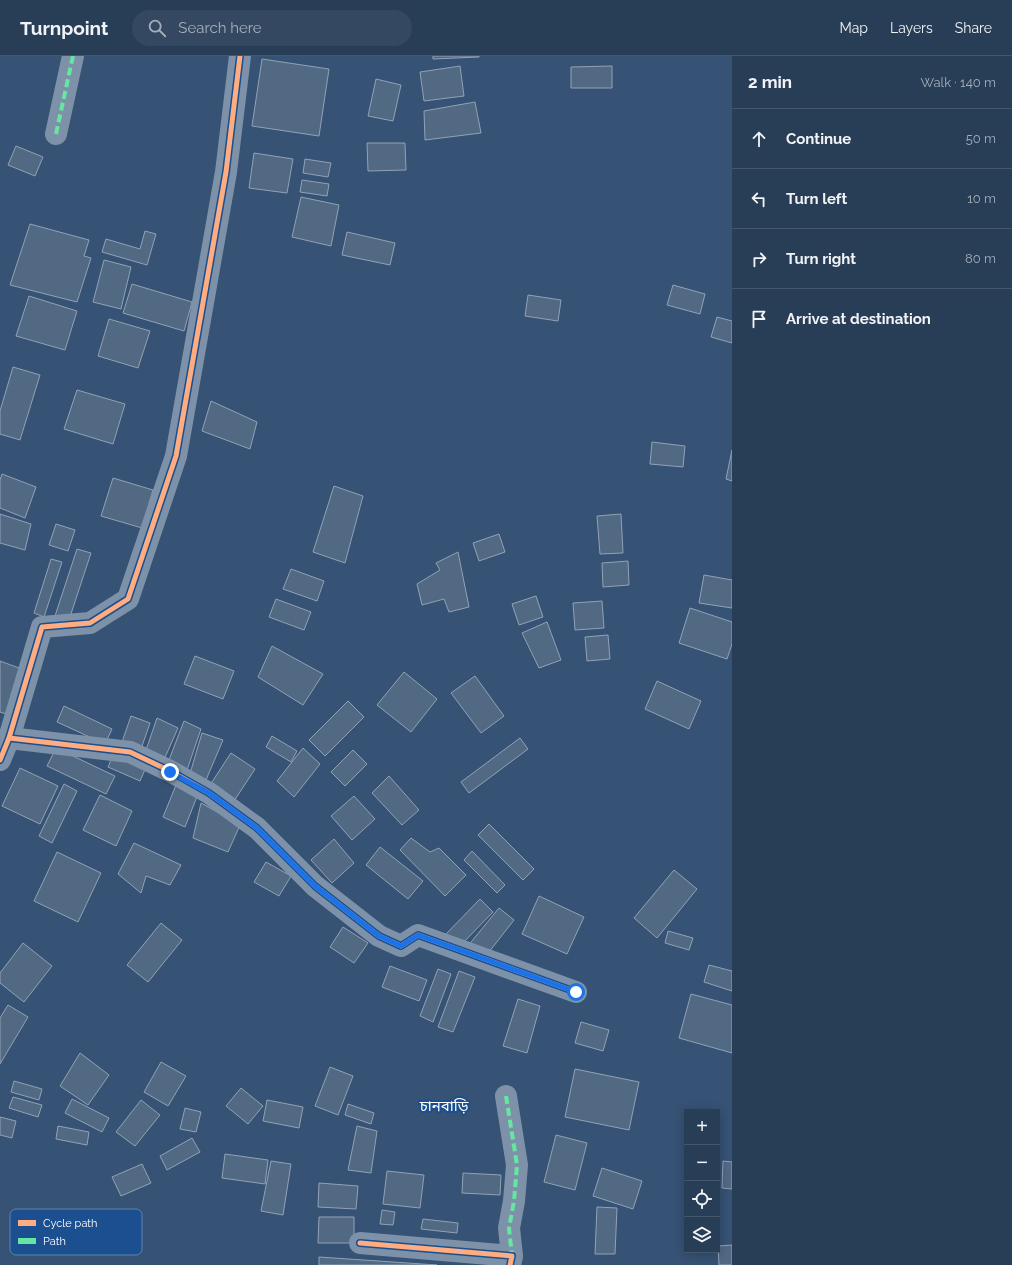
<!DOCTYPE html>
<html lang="en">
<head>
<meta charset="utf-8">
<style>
	body { margin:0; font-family:Raleway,"Noto Sans Bengali",sans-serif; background:#344961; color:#f1f3f6 }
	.controls { position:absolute; right:12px; bottom:12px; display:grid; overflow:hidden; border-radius:0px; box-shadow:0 2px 10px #0003 }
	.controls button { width:36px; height:36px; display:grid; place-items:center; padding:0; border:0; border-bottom:1px solid #44576d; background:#283e57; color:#f1f3f6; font:20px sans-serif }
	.stop { position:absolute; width:12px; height:12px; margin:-9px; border:3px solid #1a73e8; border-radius:50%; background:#fff }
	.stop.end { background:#1a73e8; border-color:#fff; box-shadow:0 1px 4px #0008 }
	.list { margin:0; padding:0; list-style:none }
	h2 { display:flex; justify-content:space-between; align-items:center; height:52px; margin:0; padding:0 16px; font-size:17px }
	h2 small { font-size:13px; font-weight:400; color:#a5aeba }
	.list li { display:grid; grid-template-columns:26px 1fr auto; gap:12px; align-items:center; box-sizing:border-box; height:60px; padding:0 16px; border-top:1px solid #44576d }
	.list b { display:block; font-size:15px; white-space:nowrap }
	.list em { font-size:13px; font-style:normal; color:#a5aeba }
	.icon { flex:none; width:22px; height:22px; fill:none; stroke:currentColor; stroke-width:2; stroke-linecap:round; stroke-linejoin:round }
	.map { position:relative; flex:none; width:732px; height:1209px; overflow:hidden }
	header { display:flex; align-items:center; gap:24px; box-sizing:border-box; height:56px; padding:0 20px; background:#283e57; border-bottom:1px solid #44576d }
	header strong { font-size:19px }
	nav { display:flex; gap:22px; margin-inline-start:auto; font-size:14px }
	.search { width:280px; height:36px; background:#344961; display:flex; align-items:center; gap:10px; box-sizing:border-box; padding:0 14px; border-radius:22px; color:#a5aeba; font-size:15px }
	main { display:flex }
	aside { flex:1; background:#283e57 }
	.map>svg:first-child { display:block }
</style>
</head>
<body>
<header>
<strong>Turnpoint</strong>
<div class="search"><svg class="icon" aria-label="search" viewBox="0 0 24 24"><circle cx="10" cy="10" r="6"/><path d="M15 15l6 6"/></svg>Search here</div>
<nav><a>Map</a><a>Layers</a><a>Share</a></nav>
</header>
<main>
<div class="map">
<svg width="732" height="1209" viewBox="0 0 732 1209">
	<rect width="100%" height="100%" fill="#365274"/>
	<!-- building -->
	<g fill="#526984" stroke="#92a2b6">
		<path d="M433,0H479V1L433,3Z"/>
		<path d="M262,3L329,13L319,80L252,70Z"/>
		<path d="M460,10L464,40L424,45L420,16Z"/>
		<path d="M612,10V32H571V11Z"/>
		<path d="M376,23L401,29L393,65L368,60Z"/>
		<path d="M475,46L481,77L425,84L424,55Z"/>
		<path d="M367,87H405L406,114L368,115Z"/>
		<path d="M16,90L43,101L35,120L8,109Z"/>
		<path d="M254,97L293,103L287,137L249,132Z"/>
		<path d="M305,103L331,107L328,121L303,117Z"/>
		<path d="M302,124L329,128L327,140L300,136Z"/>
		<path d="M301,141L339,149L331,190L292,181Z"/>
		<path d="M30,168L89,184L84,200L91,202L77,246L10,229Z"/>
		<path d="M145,175L156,178L147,209L102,196L106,183L140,193Z"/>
		<path d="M347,176L395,187L390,209L342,199Z"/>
		<path d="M104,204L131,211L121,253L93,246Z"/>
		<path d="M132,228L192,246L184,275L123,257Z"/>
		<path d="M673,229L705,238L700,258L667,249Z"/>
		<path d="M528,239L561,244L558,265L525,260Z"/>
		<path d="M29,240L77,255L65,294L16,280Z"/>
		<path d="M717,261L732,265V287L711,281Z"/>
		<path d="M109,263L150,275L138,312L98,300Z"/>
		<path d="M13,311L40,319L20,384L0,378V355Z"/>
		<path d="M77,334L125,348L113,388L64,373Z"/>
		<path d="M211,345L257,366L250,393L202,375Z"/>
		<path d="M652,386L685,390L683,411L650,408Z"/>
		<path d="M732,394V425L726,423Z"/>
		<path d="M2,418L36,431L25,462L0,452V424Z"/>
		<path d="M113,422L153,434L142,472L101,460Z"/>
		<path d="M334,430L363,440L345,507L313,496Z"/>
		<path d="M0,458L31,468L25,494L0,487Z"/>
		<path d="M621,458L623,497L600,498L597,460Z"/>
		<path d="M56,468L75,474L68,495L49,489Z"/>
		<path d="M499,478L505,496L479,505L473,487Z"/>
		<path d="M77,493L91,497L68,567L54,563Z"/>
		<path d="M458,496L469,551L449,556L444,543L422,549L417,528L440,514L436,507Z"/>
		<path d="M51,503L62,506L44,561L34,557Z"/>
		<path d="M628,505L629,529L603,531L602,507Z"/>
		<path d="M291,513L324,525L317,545L283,533Z"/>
		<path d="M704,519L732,524V552L699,547Z"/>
		<path d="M536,540L543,561L519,569L512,548Z"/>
		<path d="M276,543L311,556L304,574L269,561Z"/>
		<path d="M602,545L604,572L575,574L573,547Z"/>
		<path d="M690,552L732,566V588L727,603L679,587Z"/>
		<path d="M547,566L561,604L539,612L522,577Z"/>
		<path d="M608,579L610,603L587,605L585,581Z"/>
		<path d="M272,590L323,618L303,649L258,621Z"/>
		<path d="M195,600L234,615L223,643L184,628Z"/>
		<path d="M0,605L30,616L13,660L0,656Z"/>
		<path d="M404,616L437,643L411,676L377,649Z"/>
		<path d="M475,620L504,660L481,677L451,637Z"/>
		<path d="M657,625L701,645L689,673L645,653Z"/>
		<path d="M348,645L364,661L325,700L309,684Z"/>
		<path d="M64,650L112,673L105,688L57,666Z"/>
		<path d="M131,660L150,667L141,693L122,686Z"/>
		<path d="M157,662L178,672L163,706L144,700Z"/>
		<path d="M184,665L201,673L186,717L167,709Z"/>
		<path d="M202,677L223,684L206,724L189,721Z"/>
		<path d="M272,680L297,695L291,706L266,691Z"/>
		<path d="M520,682L528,693L469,737L461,726Z"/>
		<path d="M56,692L115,720L106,738L47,710Z"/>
		<path d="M303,692L320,708L294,741L277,725Z"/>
		<path d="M353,694L367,708L345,730L331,716Z"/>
		<path d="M115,695L147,709L140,725L108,711Z"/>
		<path d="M231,697L255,713L234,745L210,729Z"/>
		<path d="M20,712L58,730L40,768L2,750Z"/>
		<path d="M389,720L419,754L402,769L372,737Z"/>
		<path d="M64,728L77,735L52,787L39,780Z"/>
		<path d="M176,729L198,738L185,771L163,761Z"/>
		<path d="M100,739L132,755L116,790L83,774Z"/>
		<path d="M354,740L375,763L352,784L331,760Z"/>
		<path d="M201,747L240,769L228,796L193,782Z"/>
		<path d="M489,768L534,813L523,824L478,779Z"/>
		<path d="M411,782L430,796L439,792L466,819L445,840L400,794Z"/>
		<path d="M334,783L354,807L332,827L311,804Z"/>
		<path d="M134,787L181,809L170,829L146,820L141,837L118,818Z"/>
		<path d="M380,791L423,825L408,843L366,809Z"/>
		<path d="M472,795L505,829L497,837L464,804Z"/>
		<path d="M57,796L101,817L78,866L34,845Z"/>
		<path d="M266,806L291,820L279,840L254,826Z"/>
		<path d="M674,814L697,833L657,882L634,862Z"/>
		<path d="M539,840L584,861L567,898L522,878Z"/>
		<path d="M480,843L493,856L459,891L446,878Z"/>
		<path d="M499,852L514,864L489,896L467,891Z"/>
		<path d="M161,867L182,884L148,926L127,909Z"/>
		<path d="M343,871L368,887L354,907L330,891Z"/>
		<path d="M668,875L693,882L689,894L665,887Z"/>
		<path d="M23,887L52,910L24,946L0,927V917Z"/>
		<path d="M709,909L732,915V935L704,926Z"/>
		<path d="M390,910L427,924L419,945L382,931Z"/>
		<path d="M438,913L451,918L433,966L420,960Z"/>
		<path d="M459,915L475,921L453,976L438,971Z"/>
		<path d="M691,938L732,949V997L679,982Z"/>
		<path d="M518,943L540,950L527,997L503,990Z"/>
		<path d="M8,949L28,961L0,1008V962Z"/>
		<path d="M581,966L609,974L603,995L575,987Z"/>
		<path d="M80,997L109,1019L88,1049L60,1030Z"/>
		<path d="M161,1006L186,1020L168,1050L144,1036Z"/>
		<path d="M330,1011L353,1020L338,1059L315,1050Z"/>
		<path d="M575,1013L639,1026L629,1074L565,1061Z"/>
		<path d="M14,1025L42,1033L39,1044L11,1036Z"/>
		<path d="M241,1032L263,1050L248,1068L226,1050Z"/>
		<path d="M13,1041L42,1049L38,1061L9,1052Z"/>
		<path d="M72,1043L109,1062L102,1076L65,1057Z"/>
		<path d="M141,1044L160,1059L135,1090L116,1076Z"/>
		<path d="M267,1044L303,1051L299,1072L263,1065Z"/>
		<path d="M348,1048L374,1057L371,1068L345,1059Z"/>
		<path d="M185,1052L201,1056L196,1076L180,1073Z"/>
		<path d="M0,1061L16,1065L12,1082L0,1079Z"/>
		<path d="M58,1070L89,1076L87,1089L56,1083Z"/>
		<path d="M357,1070L377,1075L371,1117L348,1114Z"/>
		<path d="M556,1079L587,1087L575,1134L544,1126Z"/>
		<path d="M192,1082L200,1096L167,1114L160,1100Z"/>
		<path d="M225,1098L268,1104L265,1128L222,1122Z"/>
		<path d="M271,1105L291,1108L283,1159L261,1155Z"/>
		<path d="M723,1105L732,1106V1133L722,1132Z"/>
		<path d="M142,1108L151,1127L121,1140L112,1121Z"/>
		<path d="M602,1112L642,1125L633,1153L593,1140Z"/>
		<path d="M387,1115L424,1119L420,1152L383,1148Z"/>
		<path d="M463,1117L501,1119L500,1139L462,1137Z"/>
		<path d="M319,1127L358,1130L356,1153L318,1151Z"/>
		<path d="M597,1151L617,1152L615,1198H595Z"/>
		<path d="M382,1154L395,1156L393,1169L380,1168Z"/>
		<path d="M319,1161H354V1187H318Z"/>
		<path d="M423,1163L458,1167L457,1177L421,1173Z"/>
		<path d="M732,1189V1209H719L718,1190Z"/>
		<path d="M319,1201L437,1209H319Z"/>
	</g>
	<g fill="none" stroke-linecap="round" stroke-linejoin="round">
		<!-- minor -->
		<g stroke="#7d92a8" stroke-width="22">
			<path d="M56,78L73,0"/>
			<path d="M9,682L130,696L170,715L209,737L257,772L315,830L379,880L401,890L418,879L576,936"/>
			<path d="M0,704L9,682L42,571L90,567L128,543L176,400L226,116L240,0"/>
			<path d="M506,1040L517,1109L514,1145L509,1172L512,1200"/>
			<path d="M360,1187L512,1200L510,1209"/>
		</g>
		<!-- quiet -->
		<g stroke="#66e7a1" stroke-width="4" stroke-dasharray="8 4" stroke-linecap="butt">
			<path d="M56,78L73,0"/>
			<path d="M506,1040L517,1109L514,1145L509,1172L512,1200"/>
		</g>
		<!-- cycleway casing -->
		<g stroke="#1b4f8f" stroke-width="8">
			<g id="cycleway">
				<path d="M9,682L130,696L170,715L209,737L257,772L315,830L379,880L401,890L418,879L576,936"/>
				<path d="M0,704L9,682L42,571L90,567L128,543L176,400L226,116L240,0"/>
				<path d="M360,1187L512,1200L510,1209"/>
			</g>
		</g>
		<!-- cycleway -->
		<use href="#cycleway" stroke="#ffac80" stroke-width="5"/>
	</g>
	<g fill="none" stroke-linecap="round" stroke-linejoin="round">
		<!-- route -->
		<path stroke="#1a73e8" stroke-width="5" d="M170,716L209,737L257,772L315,830L379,880L401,890L418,879L576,936"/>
	</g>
	<g text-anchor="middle" stroke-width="4" stroke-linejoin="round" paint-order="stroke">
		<!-- quarter labels -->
		<g font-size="15" fill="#fff" stroke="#1b4f8f">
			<text x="444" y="1055">চানবাড়ি</text>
		</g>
	</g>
	<!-- legend -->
	<rect x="10" y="1153" width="132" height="46" rx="6" fill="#1b4f8f" stroke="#5f84b1" stroke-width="1"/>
	<rect x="18" y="1164" width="18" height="6" fill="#ffac80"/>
	<rect x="18" y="1182" width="18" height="6" fill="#66e7a1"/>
	<g font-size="11" fill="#fff">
		<text x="43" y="1171">Cycle path</text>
		<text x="43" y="1189">Path</text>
	</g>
</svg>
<div class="controls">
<button>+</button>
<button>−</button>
<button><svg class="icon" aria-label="locate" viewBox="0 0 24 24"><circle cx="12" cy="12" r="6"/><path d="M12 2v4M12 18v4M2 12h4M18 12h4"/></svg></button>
<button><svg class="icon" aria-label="layers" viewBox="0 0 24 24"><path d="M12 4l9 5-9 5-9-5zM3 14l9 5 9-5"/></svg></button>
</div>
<div class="stop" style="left:576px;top:936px"></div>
<div class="stop end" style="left:170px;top:716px"></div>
</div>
<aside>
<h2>2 min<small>Walk · 140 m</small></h2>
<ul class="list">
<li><svg class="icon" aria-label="ahead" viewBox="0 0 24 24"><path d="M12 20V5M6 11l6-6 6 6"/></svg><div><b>Continue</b></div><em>50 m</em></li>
<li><svg class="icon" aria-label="left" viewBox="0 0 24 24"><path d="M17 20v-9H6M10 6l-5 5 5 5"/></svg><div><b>Turn left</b></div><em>10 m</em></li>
<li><svg class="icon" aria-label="right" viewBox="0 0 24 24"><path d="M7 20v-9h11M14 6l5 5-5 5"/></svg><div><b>Turn right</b></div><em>80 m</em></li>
<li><svg class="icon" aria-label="arrive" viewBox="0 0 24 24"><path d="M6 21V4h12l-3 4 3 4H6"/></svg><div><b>Arrive at destination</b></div></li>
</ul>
</aside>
</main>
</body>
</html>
